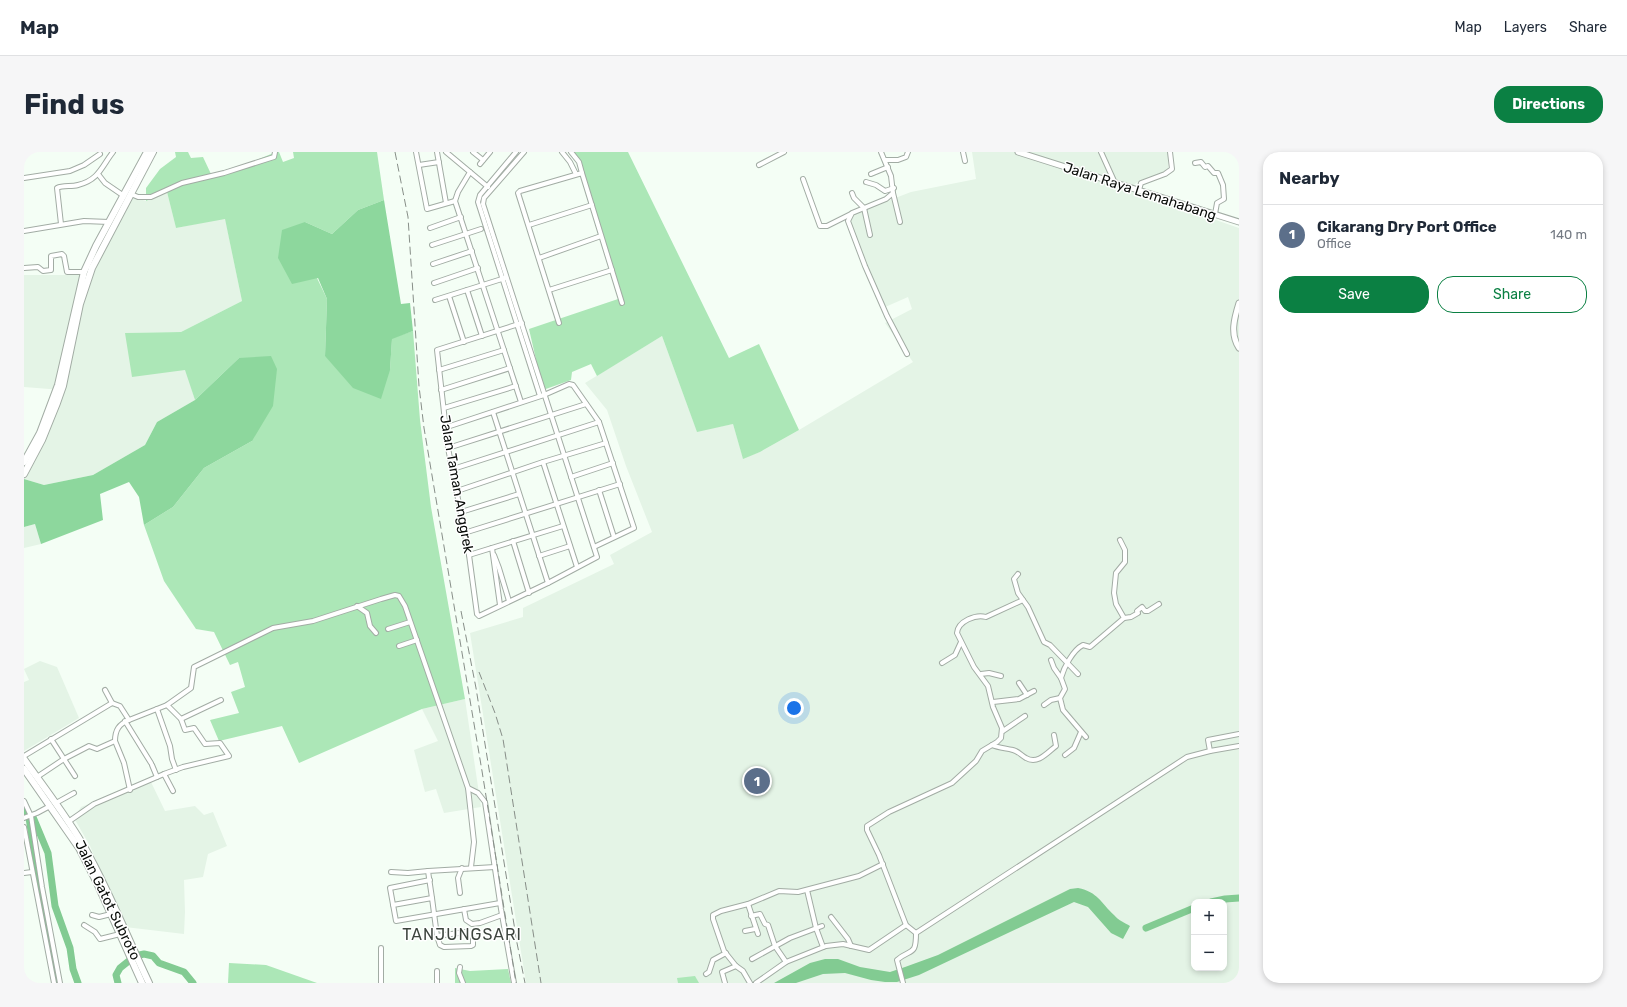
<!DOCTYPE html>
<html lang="en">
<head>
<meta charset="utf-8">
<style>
	body { margin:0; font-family:Rubik,sans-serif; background:#f6f6f7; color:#1f2937 }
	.controls { position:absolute; right:12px; bottom:12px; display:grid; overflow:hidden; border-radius:8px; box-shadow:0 2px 6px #0003 }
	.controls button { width:36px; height:36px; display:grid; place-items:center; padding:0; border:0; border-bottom:1px solid #e0e1e3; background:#fff; color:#1f2937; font:20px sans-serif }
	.you { position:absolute; left:770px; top:556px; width:14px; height:14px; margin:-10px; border:3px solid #fff; border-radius:50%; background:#1a73e8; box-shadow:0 0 0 6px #1a73e833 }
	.badge { display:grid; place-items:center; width:26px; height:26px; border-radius:50%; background:#0b8043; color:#fff; font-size:13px; font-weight:700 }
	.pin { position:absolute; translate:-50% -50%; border:2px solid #fff; box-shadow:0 1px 4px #0006 }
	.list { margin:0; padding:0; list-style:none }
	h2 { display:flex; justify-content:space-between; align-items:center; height:52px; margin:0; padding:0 16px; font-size:17px }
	h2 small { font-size:13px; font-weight:400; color:#747a83 }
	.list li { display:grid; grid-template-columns:26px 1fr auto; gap:12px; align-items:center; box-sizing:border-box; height:60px; padding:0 16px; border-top:1px solid #e0e1e3 }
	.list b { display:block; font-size:15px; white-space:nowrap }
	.list p { margin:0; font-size:13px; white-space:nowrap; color:#747a83 }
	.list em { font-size:13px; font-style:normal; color:#747a83 }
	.actions { display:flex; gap:8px; padding:12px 16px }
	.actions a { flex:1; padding:9px 0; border:1px solid #0b8043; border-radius:16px; text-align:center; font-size:14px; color:#0b8043 }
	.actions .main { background:#0b8043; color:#fff }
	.map { position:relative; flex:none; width:1215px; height:831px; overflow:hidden; border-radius:16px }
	header { display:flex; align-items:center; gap:24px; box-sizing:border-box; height:56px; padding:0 20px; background:#fff; border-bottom:1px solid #e0e1e3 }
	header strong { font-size:19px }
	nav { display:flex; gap:22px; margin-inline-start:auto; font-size:14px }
	.intro { display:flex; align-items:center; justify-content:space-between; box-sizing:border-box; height:96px; padding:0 24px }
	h1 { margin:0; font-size:28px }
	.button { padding:10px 18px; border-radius:16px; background:#0b8043; color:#fff; font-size:14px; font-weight:700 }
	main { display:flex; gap:24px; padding:0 24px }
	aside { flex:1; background:#fff; border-radius:16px; box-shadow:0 2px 6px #0003 }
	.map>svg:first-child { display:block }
</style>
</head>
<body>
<header>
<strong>Map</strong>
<nav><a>Map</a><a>Layers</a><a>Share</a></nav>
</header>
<div class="intro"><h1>Find us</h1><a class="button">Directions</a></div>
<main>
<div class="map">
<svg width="1215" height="831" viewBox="0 0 1215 831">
	<rect width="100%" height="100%" fill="#f4fef5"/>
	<!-- built -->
	<g fill="#e4f4e6" fill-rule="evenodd">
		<path d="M948,0H1144V16L1137,23L1112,31L1105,38L1215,76V831H502L446,481L499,465V456L590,412L586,403L628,380L602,314L583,258L561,231L638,184L673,279L709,272L719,306L736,300L775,278L889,210L861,171L888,157L884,145L859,156L824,64L887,40L952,27ZM1170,750H1200V816H1170Z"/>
		<path d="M143,40L152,76L201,66L218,149L157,180L101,181L162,218L171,248L133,270L121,293L69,323L20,333L0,327V323L23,283L38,238L0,235V123H65L106,44L122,49Z"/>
		<path d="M11,372L17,392L0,396V375Z"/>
		<path d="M16,509L33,515L55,566L0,599V530L5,528L0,517Z"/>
		<path d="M441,547L457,655L420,661L412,637L401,640L390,598L414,589L398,557Z"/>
		<path d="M126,628L141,659L171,654L180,663L189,660L203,694L184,702L179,725L160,728L161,760L160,782L101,775L66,694L50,666L57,655Z"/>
	</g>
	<!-- green -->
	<g fill="#ace7b7">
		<path d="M151,0H164L167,6L179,5L187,22L223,12L252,0H255L259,10L270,6L269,0H353L360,48L334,58L308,82L281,70L293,126L303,147L301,204L366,218L368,186L389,179L396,268L407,355L441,547L398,557L275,611L258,574L195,589L186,568L215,561L207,540L221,535L214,510L206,513L190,480L172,477L140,429L120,373L149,355L180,316L228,289L215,206L171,248L161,218L108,225L101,181L157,180L218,149L201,67L152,76L143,40L122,49V36L136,17L152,5Z"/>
		<path d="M548,0H604L705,206L735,192L775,278L736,300L719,307L709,272L673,280L638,184L573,224L567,212L548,220L547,228L519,238L505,177L597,146L557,9Z"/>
		<path d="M205,811L242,813L293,831H204Z"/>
		<path d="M431,816L446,819L484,817L487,831H431Z"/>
		<path d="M671,824L675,831H654L653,826Z"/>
	</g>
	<!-- forest -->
	<g fill="#8dd79d">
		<path d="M360,48L377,152L386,151L389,179L368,187L366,218L357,247L329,236L301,204L303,147L294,126L268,132L254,106L258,78L281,70L308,82L334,58Z"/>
		<path d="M247,204L253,217L249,254L228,289L180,316L149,355L120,373L115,345L105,330L76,342L79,368L17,392L11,372L0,375V327L20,333L69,323L121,293L133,270L171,248L215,206Z"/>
	</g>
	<!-- water -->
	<path fill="#82cb92" d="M1054,736C1074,740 1077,751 1090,763C1094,768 1101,771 1106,774L1099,787L1087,781L1064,755L1050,750L895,823L873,830H861L847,828L821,821L799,822L772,831H750L786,811L801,807H814L836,815L866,820L881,815L914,803L1046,737Z"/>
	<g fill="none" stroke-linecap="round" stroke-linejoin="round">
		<!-- canal -->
		<path stroke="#82cb92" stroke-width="4" d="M0,658L4,669L12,724L33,831"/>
		<!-- river -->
		<g stroke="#82cb92" stroke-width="7">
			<path d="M9,665L24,701L31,754L46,796L49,817L54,831"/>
			<path d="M1187,750L1201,747L1215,746"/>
			<path d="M1122,776L1170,756"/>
			<path d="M94,831L92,823L96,816L111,804L120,802L129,804L135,811L160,820L169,831"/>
		</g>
		<!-- minor casing -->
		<g stroke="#a2aca4" stroke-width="6">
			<g id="minor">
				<path d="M392,0L403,57L431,49"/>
				<path d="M413,0L422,51"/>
				<path d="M422,0L464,35"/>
				<path d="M449,0L459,8"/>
				<path d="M492,0L456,43L454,50L516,244"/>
				<path d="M538,0L546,10L552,22"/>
				<path d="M547,0L555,10L558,21"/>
				<path d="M857,0L867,24L869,41L862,47L828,61L824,69L841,114L863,164L883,202"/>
				<path d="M939,0L941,9"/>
				<path d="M1077,0L1091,31"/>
				<path d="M861,8H874L882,5L884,0"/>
				<path d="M1171,11L1177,10L1181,15L1184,14L1190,21H1194L1199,33L1200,47L1193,51L1191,62"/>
				<path d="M456,12L466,0"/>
				<path d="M395,13L415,10"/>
				<path d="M735,13L760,0"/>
				<path d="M446,20L434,40L431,49L497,250"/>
				<path d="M74,22L81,31L100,44"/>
				<path d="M847,22L864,15"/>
				<path d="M0,26L46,19L60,13L76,2"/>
				<path d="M779,27L796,74H803L827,62"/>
				<path d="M842,30L852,33L861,39L870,36"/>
				<path d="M1115,38L1117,31L1141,22L1148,17L1146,0"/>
				<path d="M828,41L830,46L840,56L846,83"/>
				<path d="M869,41L876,70"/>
				<path d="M107,42L114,45H127L158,31L200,21L250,5L251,0"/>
				<path d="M37,72L33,36C39,33 47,35 54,33C75,28 78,14 89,0"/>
				<path d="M505,73L568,53"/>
				<path d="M406,76L437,65"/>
				<path d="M0,79L60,69L85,70"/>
				<path d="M408,93L457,77"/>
				<path d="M515,106L577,84"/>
				<path d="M409,112L448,99"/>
				<path d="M0,116L14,115L19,119L27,118V104L38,102L40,104L43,120H60"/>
				<path d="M410,131L454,116"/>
				<path d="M443,138L458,184"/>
				<path d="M525,138L588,118"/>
				<path d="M425,144L440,190"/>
				<path d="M411,148L481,126"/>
				<path d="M498,171L413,198L424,296L445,403L453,462L455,464L524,431L573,405L459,52L460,46L500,0"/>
				<path d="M535,171L494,41L496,39L558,21L598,151"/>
				<path d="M415,218L480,198"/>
				<path d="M417,238L486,216"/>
				<path d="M420,256L492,234"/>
				<path d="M469,260L524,431"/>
				<path d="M423,275L520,243L545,232L549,233L575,270L610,376L570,395"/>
				<path d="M424,296L562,252"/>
				<path d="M519,310L553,415"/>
				<path d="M429,317L575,270"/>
				<path d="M547,325L589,311"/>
				<path d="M575,338L590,385"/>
				<path d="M433,339L519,310L582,291"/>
				<path d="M437,360L495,342"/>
				<path d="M440,381L596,332"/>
				<path d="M489,389L505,441"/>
				<path d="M468,396L476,453"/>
				<path d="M445,403L539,374"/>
				<path d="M470,403L475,416L485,449"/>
				<path d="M515,404L546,394"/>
				<path d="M994,422L990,427L994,441L1004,455L1020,490L1026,493L1054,522"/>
				<path d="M333,454L343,461L346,474L352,481"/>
				<path d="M1100,466L1107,465L1114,461L1113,459L1118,455L1121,459H1124L1135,452"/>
				<path d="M364,477L386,470"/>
				<path d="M375,494L393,488"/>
				<path d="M1027,508L1030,516L1037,526"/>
				<path d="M918,511L931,503L937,490"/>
				<path d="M957,522L965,521L977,524"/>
				<path d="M995,531L1003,543"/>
				<path d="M81,538L88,551"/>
				<path d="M969,550L995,547L1010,539"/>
				<path d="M1020,553L1027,548L1036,546"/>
				<path d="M133,557L146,594L148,607L152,618"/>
				<path d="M157,567L197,548"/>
				<path d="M101,569L127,611"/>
				<path d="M979,579L1001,564"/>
				<path d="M1062,585L1039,558L1036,546L1041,537L1037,526C1040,515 1049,498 1059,493L1066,495L1100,466L1092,452L1090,441L1092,421L1101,410V398L1096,388"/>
				<path d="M27,587L51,624"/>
				<path d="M91,589L100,611L106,638"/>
				<path d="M968,593C975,596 981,596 989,598C994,599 998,604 1002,606C1014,613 1024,600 1032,594L1030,583"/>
				<path d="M1186,599L1184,588L1215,582"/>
				<path d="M1041,603L1050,596L1057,580"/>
				<path d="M0,604L88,551L96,554L105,568L143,553L167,536L170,515L249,476L289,469L357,447L371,443L375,444L381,454L444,636L454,641L461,650L477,757L490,831"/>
				<path d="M128,613L133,625"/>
				<path d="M140,622L149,639"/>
				<path d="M13,625L40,607L65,594L73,597L91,589C91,578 95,572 105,568"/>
				<path d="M444,636L450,690L447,715"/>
				<path d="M0,649L7,664L18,735L36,831"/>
				<path d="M32,651L50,641"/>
				<path d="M0,666L13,661L26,654"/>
				<path d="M44,670L70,652L140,622L159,615L205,604L196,591L181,592L170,576L161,578L157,567L143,553"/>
				<path d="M0,675L30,831"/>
				<path d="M367,720L384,721L404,719"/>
				<path d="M0,721L8,720"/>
				<path d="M406,728L366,736L372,769L476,751"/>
				<path d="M783,738L792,776L799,795"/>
				<path d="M436,741L434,726L438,716"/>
				<path d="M408,746L404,719L471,715"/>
				<path d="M724,752L734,782"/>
				<path d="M369,753L408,746L413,784L416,793L420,795L447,794L449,793V787"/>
				<path d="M440,757L442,768L448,772L456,771L478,763"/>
				<path d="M68,763L75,765L87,762"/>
				<path d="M727,764L736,762L741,772L744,773L751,794L762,810"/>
				<path d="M807,765L824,787L827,794"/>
				<path d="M60,773L71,780L76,787L96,782"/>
				<path d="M721,779L731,777"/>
				<path d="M892,781L1163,605L1186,599L1215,594"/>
				<path d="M413,784L442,780"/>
				<path d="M728,807L766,786L798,774"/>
				<path d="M436,815L435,821L439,831"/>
				<path d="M682,822L685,820L689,808L702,801"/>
				<path d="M357,831V796"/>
				<path d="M413,831V819"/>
				<path d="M701,831L698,820L712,814"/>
				<path d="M726,831L719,819L712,814L700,799L689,767V763L697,759L724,752L755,739L774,740L835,724L859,712"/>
				<path d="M732,831L762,810L802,794L819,792L845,798L882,773"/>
				<path d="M879,831L873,808C887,796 892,805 892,781L882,773L855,703L843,678V674L865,660L928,631L952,609L958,599L973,590L977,586L978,576L969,555L964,534L950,515L933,481C934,469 952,462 962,465L999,448"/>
			</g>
		</g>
		<!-- major casing -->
		<g stroke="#a2aca4" stroke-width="7">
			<g id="major">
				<path d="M994,0L1215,70"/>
				<path d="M1215,151C1210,167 1206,182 1215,196"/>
			</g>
		</g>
		<!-- highway casing -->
		<g stroke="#a2aca4" stroke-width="8">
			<g id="highway">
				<path d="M0,310L16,281L34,233L60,120L72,94L123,0"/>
				<path d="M0,322L18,288L33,251L39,234L56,152L68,116L129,0"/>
				<path d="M0,607C21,637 44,666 62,698C86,741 104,787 125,831"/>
				<path d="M0,617L55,696L73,731L118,831"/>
			</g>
		</g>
		<!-- minor -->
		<use href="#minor" stroke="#fff" stroke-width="4"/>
		<!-- major -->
		<use href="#major" stroke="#fff" stroke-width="5"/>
		<!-- highway -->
		<use href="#highway" stroke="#fff" stroke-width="6"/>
		<!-- rail -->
		<g stroke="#878e88" stroke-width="1" stroke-dasharray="8 4" stroke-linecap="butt">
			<path d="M371,0L384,65L395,234L400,276L458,619L492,831"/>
			<path d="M437,459L452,536L493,791L501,831"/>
			<path d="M455,520L471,561L479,587L517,831"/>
		</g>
	</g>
	<g text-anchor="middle" stroke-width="3" stroke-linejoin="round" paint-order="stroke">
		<!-- street labels -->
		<g font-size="14" fill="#0a0d0a" stroke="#fff">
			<text transform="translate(1116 39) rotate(18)" y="5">Jalan Raya Lemahabang</text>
			<text transform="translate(433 332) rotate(80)" y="5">Jalan Taman Anggrek</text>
			<text transform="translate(84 748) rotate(64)" y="5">Jalan Gatot Subroto</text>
		</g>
		<!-- quarter labels -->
		<g font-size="16" letter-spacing="1" fill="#3d453e" stroke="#fff">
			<text x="438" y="788">TANJUNGSARI</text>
		</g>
	</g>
</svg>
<div class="controls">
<button>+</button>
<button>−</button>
</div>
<div class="you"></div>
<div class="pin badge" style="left:733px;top:629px;background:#5c6f8a">1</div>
</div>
<aside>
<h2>Nearby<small></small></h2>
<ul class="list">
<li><span class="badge" style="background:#5c6f8a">1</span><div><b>Cikarang Dry Port Office</b><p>Office</p></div><em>140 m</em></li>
</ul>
<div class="actions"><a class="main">Save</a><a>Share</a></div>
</aside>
</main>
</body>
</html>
